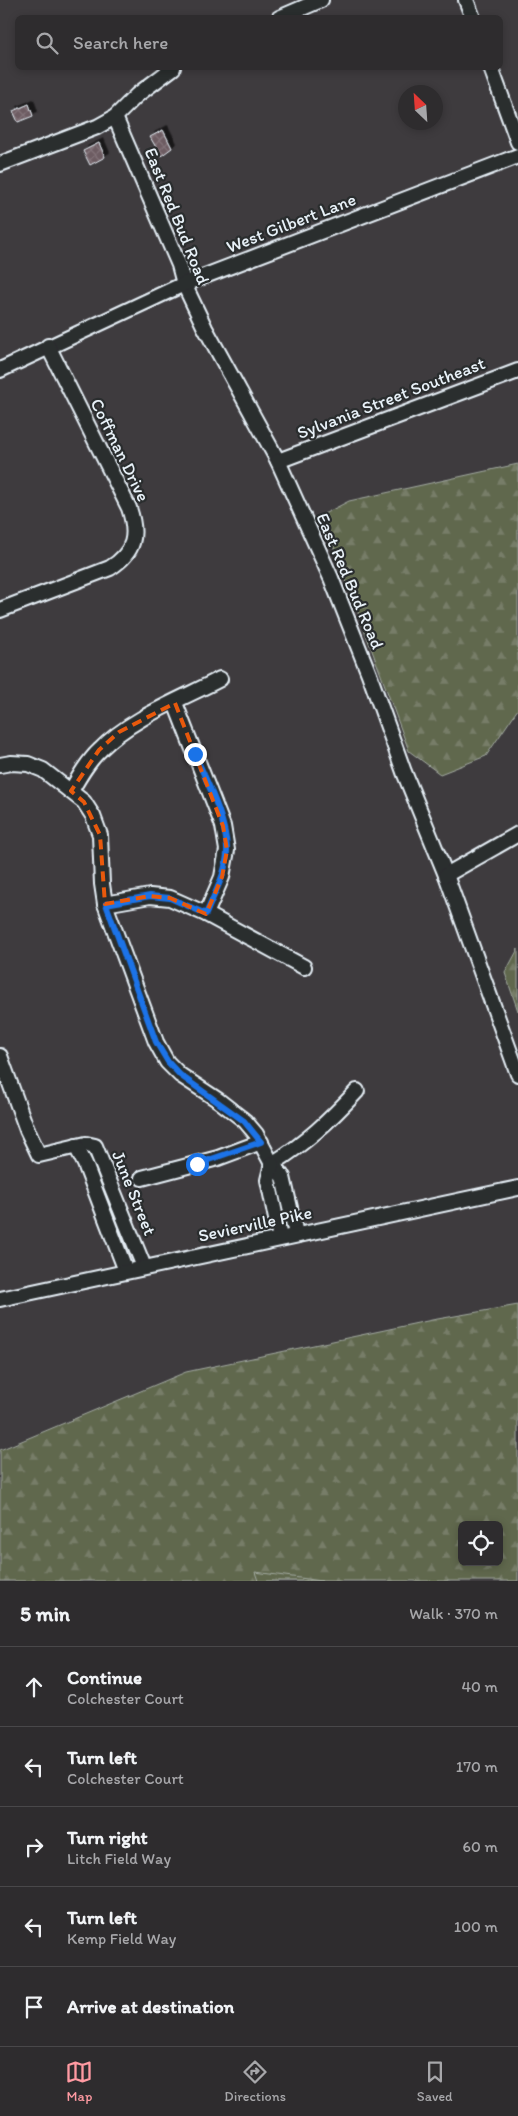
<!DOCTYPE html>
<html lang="en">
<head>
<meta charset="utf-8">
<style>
	body { margin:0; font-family:Itim,sans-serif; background:#363436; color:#f1f3f6 }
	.controls { position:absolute; right:15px; bottom:15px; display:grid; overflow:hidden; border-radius:8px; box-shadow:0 2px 8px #0003 }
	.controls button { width:45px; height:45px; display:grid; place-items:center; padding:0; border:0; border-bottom:1px solid #49484a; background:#2e2c2e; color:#f1f3f6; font:25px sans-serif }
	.compass { position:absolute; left:398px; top:85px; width:45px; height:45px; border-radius:50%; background:#2e2c2e; box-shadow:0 2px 8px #0003; rotate:335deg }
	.stop { position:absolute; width:15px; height:15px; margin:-11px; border:4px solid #1a73e8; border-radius:50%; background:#fff }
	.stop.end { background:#1a73e8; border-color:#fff; box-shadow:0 1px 5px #0008 }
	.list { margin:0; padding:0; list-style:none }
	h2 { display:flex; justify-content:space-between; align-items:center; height:65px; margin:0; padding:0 20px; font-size:21px }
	h2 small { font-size:16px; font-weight:400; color:#a7a7aa }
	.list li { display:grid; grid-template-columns:32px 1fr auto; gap:15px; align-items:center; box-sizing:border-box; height:80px; padding:0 20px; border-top:1px solid #49484a }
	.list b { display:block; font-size:19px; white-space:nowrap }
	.list p { margin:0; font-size:16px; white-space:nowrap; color:#a7a7aa }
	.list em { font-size:16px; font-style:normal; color:#a7a7aa }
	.icon { flex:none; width:28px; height:28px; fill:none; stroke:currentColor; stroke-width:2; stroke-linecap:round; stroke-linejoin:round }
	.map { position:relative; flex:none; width:518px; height:1581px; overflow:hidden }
	.search { position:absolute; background:#2e2c2e; box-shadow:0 2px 8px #0003; left:15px; right:15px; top:15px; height:55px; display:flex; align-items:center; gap:12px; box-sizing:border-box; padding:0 18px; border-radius:8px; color:#a7a7aa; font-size:19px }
	.sheet { height:465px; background:#2e2c2e }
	nav { display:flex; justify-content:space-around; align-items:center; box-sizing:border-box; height:70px; border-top:1px solid #49484a; background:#2e2c2e; font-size:14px; color:#a7a7aa }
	nav a { display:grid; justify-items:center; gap:2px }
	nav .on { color:#ff9aa2 }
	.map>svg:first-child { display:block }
</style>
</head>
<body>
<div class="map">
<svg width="518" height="1581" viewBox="0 0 518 1581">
	<defs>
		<pattern id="forest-firs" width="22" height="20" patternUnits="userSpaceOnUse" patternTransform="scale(1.25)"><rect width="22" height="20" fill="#60674e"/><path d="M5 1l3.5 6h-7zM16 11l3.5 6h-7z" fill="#777d68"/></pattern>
		<pattern id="park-tufts" width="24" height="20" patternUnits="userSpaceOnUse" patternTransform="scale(1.25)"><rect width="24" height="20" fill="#60674e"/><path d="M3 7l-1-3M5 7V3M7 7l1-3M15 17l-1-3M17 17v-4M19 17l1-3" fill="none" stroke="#777d68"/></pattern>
		<pattern id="building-cross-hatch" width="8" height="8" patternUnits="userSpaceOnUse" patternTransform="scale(1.25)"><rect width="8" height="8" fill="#6d5b62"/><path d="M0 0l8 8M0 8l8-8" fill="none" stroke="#827379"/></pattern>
		<filter id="shadow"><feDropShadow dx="4.5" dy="-4.5" stdDeviation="0" flood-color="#0009"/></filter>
	</defs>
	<rect width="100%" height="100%" fill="#3e3b3e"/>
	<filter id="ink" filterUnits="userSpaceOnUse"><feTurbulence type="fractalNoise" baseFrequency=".02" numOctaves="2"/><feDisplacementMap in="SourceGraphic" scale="10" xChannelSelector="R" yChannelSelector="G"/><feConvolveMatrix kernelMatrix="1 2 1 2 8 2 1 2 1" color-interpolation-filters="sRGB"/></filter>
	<g filter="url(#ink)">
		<!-- forest -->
		<g fill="url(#forest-firs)" stroke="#a4aca3" fill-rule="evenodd">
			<path d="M518,464V709L486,756L440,774L409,751L322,515L349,501Z"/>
			<path d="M518,949V1011L505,973Z"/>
			<path d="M518,1305V1581H0V1450L186,1372L432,1320ZM462,1525H499V1562H462Z"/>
		</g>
		<!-- park -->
		<path fill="url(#park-tufts)" stroke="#a4aca3" d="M255,1572L322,1581H258Z"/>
		<!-- building -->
		<g fill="url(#building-cross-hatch)" stroke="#e8f1f8" filter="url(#shadow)">
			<path d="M29,104L33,116L18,122L13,111Z"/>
			<path d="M163,130L172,148L161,156L150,137Z"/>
			<path d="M99,143L105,157L90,165L83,151Z"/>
		</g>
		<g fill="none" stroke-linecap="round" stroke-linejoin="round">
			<!-- minor casing -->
			<g stroke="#e8f1f8" stroke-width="18">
				<g id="minor">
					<path d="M466,0L473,18"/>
					<path d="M279,18L321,0"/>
					<path d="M491,68L518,142"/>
					<path d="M115,117L179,265L184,284L205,328L278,461L331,578L369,674L404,772L446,875L518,1074"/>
					<path d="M0,164L97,127L115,117L137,95L173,68"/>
					<path d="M0,370L184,284L518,156"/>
					<path d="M278,461L518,371"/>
					<path d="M0,610L110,568C135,552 138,535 129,508L48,346"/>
					<path d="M175,703L223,826L227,850L222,877L206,914"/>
					<path d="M0,765L11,763L28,764L43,770L84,802L93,816L100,835L102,884L105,904L156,1042L167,1062L180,1075L218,1100L245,1121L256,1134L272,1164L283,1177L296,1234"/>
					<path d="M71,791C79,777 88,761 100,750C129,719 182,699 220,679"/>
					<path d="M446,875L518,834"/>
					<path d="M105,904L150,896L170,898L206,914L304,967"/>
					<path d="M0,1056L27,1130L39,1155L86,1144L95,1146L144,1267"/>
					<path d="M76,1146L85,1164L126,1271"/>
					<path d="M272,1164C307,1142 329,1121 357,1091"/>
					<path d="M272,1164L268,1180L280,1238"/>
					<path d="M142,1178L218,1158L261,1142"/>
					<path d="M0,1299L518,1188"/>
				</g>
			</g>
			<!-- minor -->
			<use href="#minor" stroke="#2a2d2e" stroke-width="14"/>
		</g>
	</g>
	<g fill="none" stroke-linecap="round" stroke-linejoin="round" filter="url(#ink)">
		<!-- route -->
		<path stroke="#1a73e8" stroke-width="6" d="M195,754C207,783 225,816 227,848C228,871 214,894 206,914L170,898L150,896L106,904L156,1042L168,1062L180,1075L244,1121L261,1142L197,1164"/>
	</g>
	<!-- marked area -->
	<path fill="none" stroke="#e8590c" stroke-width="4" stroke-dasharray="10 6" stroke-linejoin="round" d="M175,703L223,826L227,850L222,877L206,914L170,898L150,896L105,904L100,835L84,802L71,791L99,750L119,732Z"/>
	<g text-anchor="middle" stroke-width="4.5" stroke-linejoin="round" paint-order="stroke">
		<!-- street labels -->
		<g font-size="18" fill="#e8f1f8" stroke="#2a2d2e">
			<text transform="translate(177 216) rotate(68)" y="6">East Red Bud Road</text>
			<text transform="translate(291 223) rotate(-21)" y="6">West Gilbert Lane</text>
			<text transform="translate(391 398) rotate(-21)" y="6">Sylvania Street Southeast</text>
			<text transform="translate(120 450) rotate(64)" y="6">Coffman Drive</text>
			<text transform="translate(350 581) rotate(67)" y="6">East Red Bud Road</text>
			<text transform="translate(134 1193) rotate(68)" y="6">June Street</text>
			<text transform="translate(255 1224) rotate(-12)" y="6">Sevierville Pike</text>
		</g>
	</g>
</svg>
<div class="controls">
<button><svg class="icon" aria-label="locate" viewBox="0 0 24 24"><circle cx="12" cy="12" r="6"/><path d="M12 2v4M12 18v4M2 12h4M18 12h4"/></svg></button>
</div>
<svg class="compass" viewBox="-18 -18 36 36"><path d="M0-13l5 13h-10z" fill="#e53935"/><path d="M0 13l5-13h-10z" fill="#a7a7aa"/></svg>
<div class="stop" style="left:197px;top:1164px"></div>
<div class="stop end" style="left:195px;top:754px"></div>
<div class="search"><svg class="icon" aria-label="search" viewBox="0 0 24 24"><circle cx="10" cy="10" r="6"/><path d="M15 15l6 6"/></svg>Search here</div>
</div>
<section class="sheet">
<h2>5 min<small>Walk · 370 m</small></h2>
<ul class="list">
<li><svg class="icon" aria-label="ahead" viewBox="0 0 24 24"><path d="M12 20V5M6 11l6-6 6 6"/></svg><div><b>Continue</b><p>Colchester Court</p></div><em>40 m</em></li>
<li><svg class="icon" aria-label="left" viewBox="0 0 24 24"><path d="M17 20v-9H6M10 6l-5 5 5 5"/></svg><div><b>Turn left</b><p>Colchester Court</p></div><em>170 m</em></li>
<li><svg class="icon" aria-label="right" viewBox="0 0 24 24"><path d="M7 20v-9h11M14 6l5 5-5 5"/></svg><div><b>Turn right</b><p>Litch Field Way</p></div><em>60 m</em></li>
<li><svg class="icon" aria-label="left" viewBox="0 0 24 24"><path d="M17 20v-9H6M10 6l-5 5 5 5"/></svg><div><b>Turn left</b><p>Kemp Field Way</p></div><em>100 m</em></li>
<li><svg class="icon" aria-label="arrive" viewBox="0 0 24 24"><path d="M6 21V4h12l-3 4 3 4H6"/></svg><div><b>Arrive at destination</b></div></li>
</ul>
</section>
<nav>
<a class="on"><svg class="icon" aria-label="map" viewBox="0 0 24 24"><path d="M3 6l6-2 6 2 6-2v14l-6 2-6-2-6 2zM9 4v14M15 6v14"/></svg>Map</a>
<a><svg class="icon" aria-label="directions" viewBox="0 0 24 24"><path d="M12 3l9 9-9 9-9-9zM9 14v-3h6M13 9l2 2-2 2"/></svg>Directions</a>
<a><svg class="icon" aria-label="saved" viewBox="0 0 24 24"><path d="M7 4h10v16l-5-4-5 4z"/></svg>Saved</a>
</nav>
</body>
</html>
